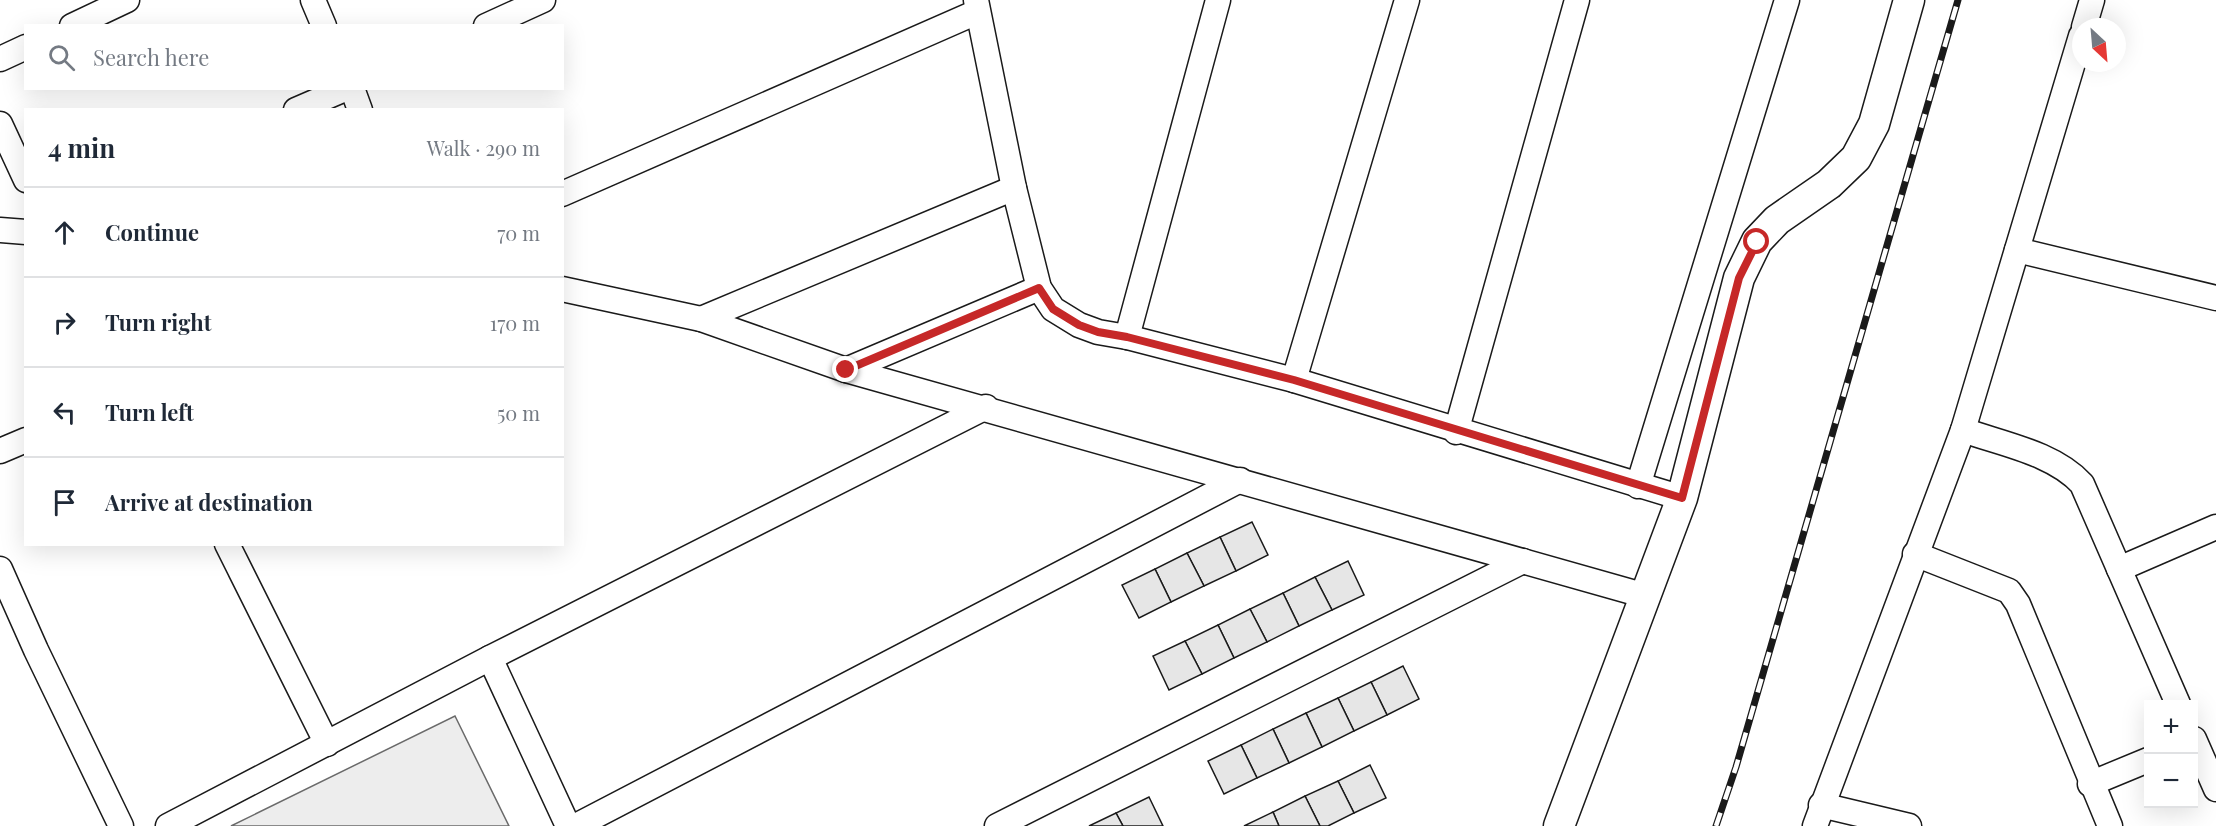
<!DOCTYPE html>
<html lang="en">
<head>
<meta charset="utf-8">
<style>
	body { margin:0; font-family:"Playfair Display",serif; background:#f2f2f3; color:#1f2937 }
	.controls { position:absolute; right:18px; bottom:18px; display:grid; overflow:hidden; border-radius:0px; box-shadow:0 6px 24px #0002 }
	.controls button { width:54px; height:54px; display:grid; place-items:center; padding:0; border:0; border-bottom:2px solid #e0e1e3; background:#fff; color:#1f2937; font:30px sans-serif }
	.compass { position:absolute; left:2072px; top:18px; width:54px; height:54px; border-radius:50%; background:#fff; box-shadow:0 6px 24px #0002; rotate:154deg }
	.stop { position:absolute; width:18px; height:18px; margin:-14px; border:4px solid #c62828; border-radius:50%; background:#fff }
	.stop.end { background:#c62828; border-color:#fff; box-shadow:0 2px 6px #0008 }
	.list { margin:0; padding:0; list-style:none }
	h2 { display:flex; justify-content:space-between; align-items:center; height:78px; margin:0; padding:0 24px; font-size:26px }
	h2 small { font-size:20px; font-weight:400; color:#747a83 }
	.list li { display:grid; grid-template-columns:39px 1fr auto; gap:18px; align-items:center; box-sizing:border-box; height:90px; padding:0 24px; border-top:2px solid #e0e1e3 }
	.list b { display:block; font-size:22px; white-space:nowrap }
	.list em { font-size:20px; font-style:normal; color:#747a83 }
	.icon { flex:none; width:33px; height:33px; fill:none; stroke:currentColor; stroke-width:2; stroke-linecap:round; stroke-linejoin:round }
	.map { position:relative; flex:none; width:2216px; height:826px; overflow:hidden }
	.search { position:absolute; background:#fff; box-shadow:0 6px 24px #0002; left:24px; top:24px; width:540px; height:66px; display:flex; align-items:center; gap:15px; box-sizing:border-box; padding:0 21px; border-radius:0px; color:#747a83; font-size:22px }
	.panel { position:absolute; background:#fff; box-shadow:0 6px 24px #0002; left:24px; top:108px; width:540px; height:438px; border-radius:0px }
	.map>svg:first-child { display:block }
</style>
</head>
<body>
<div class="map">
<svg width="2216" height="826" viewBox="0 0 2216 826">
	<rect width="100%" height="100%" fill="#fff"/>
	<!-- built -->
	<path fill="#ededed" stroke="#6a6a6a" stroke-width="1.5" d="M455,716L509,826H231Z"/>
	<!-- building -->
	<g fill="#e6e6e6" stroke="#1a1a1a" stroke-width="1.5">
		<path d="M1252,522L1268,555L1236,571L1220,537Z"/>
		<path d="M1220,537L1236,571L1204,586L1187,553Z"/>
		<path d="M1187,553L1204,586L1171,602L1155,569Z"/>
		<path d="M1348,561L1364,595L1332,610L1315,577Z"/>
		<path d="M1155,569L1171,602L1139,618L1122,585Z"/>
		<path d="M1315,577L1332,610L1299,626L1283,593Z"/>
		<path d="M1283,593L1299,626L1267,642L1250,609Z"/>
		<path d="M1250,609L1267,642L1234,658L1218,625Z"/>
		<path d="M1218,625L1234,658L1202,674L1185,641Z"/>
		<path d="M1185,641L1202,674L1169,690L1153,656Z"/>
		<path d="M1403,666L1419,699L1387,715L1371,682Z"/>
		<path d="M1371,682L1387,715L1354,731L1338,698Z"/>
		<path d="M1338,698L1354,731L1322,747L1306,713Z"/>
		<path d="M1306,713L1322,747L1289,763L1273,729Z"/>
		<path d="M1273,729L1289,763L1257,778L1241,745Z"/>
		<path d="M1241,745L1257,778L1224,794L1208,761Z"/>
		<path d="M1370,765L1386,798L1354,813L1338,781Z"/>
		<path d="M1338,781L1354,813L1328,826H1320L1305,796Z"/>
		<path d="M1305,796L1320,826H1279L1273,812Z"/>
		<path d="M1149,797L1163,826H1123L1116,813Z"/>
		<path d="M1273,812L1279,826H1244Z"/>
		<path d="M1116,813L1123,826H1089Z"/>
	</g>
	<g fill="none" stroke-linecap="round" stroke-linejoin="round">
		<!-- minor casing -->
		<g stroke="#1a1a1a" stroke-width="27">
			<g id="minor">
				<path d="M313,0L324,26"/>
				<path d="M976,0L1014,188L1039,288L1053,309L1079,325L1098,332L1127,337L1294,380L1682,498"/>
				<path d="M72,26L127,0"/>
				<path d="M486,26L543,0"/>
				<path d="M2084,27L2092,0"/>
				<path d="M0,59L26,47"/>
				<path d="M352,88L360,110"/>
				<path d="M296,110L347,88"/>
				<path d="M0,124L26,180"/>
				<path d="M562,194L977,12"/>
				<path d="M0,230L26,232"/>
				<path d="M2017,250L2216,298"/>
				<path d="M562,289L701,319L846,370L1646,596"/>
				<path d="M701,319L1014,188"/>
				<path d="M1127,337L1218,0"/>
				<path d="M846,370L1039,288"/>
				<path d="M1294,380L1407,0"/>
				<path d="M1963,430C2002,444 2054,453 2082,484L2178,704"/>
				<path d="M1456,432L1577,0"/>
				<path d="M0,451L26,440"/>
				<path d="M1638,486L1787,0"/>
				<path d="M227,544L327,744"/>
				<path d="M1915,554L2009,591L2018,604L2110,826"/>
				<path d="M0,569L36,650L121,826"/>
				<path d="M2119,569L2216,527"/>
				<path d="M490,658L568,826"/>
				<path d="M2194,739L2216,789"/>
				<path d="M2090,784L2148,760"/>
				<path d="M1821,805L1909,826"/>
				<path d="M168,826L490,658L986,407"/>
				<path d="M576,826L1240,480"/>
				<path d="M997,826L1523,561"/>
				<path d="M1815,826L1963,430L2081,36"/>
			</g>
		</g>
		<!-- tertiary casing -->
		<g stroke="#1a1a1a" stroke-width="33">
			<path id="tertiary" d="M1559,826L1682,498L1739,278L1757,241L1777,220L1829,184L1856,158L1874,124L1909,0"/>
		</g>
		<!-- minor -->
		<use href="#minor" stroke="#fff" stroke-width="24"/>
		<!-- tertiary -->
		<use href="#tertiary" stroke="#fff" stroke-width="30"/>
		<!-- rail casing -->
		<g stroke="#1a1a1a" stroke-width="7">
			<path id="rail" d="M1716,826L1736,767L1958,0"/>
		</g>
		<!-- rail -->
		<use href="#rail" stroke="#fff" stroke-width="4.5" stroke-dasharray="14" stroke-linecap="butt"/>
	</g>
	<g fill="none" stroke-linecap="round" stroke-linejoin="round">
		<!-- route -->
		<path stroke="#c62828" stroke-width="8" d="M846,370L1039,288L1053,309L1079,325L1098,332L1127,337L1294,380L1682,498L1739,278L1757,242"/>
	</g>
</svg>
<div class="controls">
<button>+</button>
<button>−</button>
</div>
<svg class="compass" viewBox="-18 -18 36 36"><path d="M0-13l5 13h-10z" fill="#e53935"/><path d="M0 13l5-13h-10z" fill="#747a83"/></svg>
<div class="stop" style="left:1757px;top:242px"></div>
<div class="stop end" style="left:846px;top:370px"></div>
<div class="search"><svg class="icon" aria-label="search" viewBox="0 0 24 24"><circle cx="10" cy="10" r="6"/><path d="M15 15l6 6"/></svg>Search here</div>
<section class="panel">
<h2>4 min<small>Walk · 290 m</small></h2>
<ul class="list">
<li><svg class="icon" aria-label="ahead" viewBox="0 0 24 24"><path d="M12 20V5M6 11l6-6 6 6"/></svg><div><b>Continue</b></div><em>70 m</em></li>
<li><svg class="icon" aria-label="right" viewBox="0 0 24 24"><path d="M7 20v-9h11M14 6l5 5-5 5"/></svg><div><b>Turn right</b></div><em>170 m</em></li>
<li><svg class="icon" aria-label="left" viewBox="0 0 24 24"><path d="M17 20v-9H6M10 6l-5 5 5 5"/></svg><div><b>Turn left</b></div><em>50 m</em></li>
<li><svg class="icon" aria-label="arrive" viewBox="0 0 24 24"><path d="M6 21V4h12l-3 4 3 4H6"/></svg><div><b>Arrive at destination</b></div></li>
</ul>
</section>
</div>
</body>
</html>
